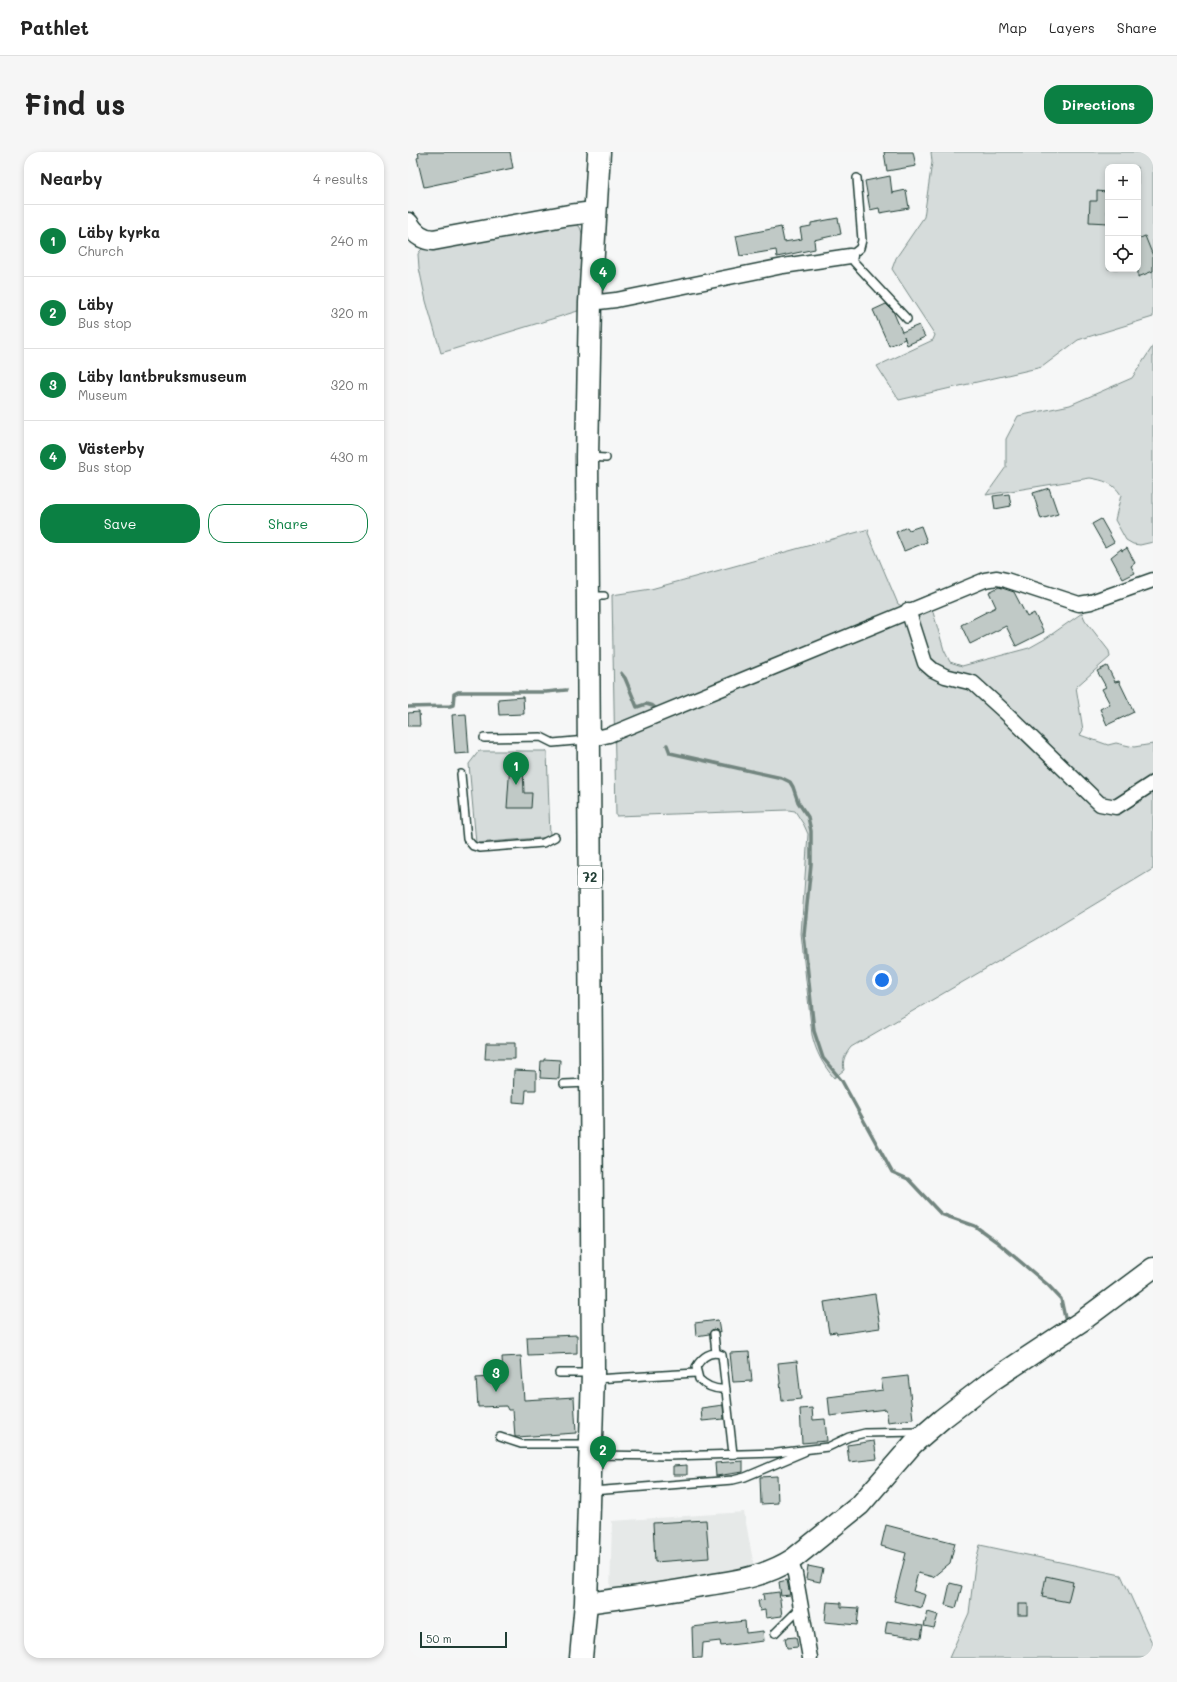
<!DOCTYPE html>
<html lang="en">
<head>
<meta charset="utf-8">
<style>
	body { margin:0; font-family:Mali,sans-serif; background:#f6f6f6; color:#222 }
	.controls { position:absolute; right:12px; top:12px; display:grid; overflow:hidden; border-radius:8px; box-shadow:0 2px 6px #0003 }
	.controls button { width:36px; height:36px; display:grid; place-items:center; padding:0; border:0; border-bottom:1px solid #e0e0e0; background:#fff; color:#222; font:20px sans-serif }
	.scale { position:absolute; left:12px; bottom:10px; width:87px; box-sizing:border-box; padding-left:4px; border:2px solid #1f3d34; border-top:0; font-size:11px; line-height:14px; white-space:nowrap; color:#1f3d34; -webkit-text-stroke:3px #fff; paint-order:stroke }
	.you { position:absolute; left:474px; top:828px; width:14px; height:14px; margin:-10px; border:3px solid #fff; border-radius:50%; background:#1a73e8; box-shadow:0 0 0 6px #1a73e833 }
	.badge { display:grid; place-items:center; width:26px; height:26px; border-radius:50%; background:#0b8043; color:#fff; font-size:13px; font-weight:700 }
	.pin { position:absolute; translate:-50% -33px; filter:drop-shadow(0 1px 2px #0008) }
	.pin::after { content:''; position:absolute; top:21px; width:14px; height:12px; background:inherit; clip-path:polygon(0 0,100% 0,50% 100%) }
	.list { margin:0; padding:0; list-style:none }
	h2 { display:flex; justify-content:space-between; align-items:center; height:52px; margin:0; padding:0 16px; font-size:17px }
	h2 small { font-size:13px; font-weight:400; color:#767676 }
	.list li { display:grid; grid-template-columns:26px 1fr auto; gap:12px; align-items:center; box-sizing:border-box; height:72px; padding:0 16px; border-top:1px solid #e0e0e0 }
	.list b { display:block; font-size:15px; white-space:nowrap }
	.list p { margin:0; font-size:13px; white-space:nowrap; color:#767676 }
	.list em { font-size:13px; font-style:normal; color:#767676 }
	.actions { display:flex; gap:8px; padding:12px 16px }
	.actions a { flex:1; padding:9px 0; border:1px solid #0b8043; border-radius:16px; text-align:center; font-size:14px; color:#0b8043 }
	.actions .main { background:#0b8043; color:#fff }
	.icon { flex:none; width:22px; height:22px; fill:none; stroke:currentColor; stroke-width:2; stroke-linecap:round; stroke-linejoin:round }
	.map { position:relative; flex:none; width:745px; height:1506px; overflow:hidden; border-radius:16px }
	header { display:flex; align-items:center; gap:24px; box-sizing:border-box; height:56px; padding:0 20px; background:#fff; border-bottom:1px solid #e0e0e0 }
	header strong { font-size:19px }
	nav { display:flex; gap:22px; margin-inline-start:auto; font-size:14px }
	.intro { display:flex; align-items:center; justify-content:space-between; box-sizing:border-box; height:96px; padding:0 24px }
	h1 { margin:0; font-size:28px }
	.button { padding:10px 18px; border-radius:16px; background:#0b8043; color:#fff; font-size:14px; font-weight:700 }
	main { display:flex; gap:24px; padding:0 24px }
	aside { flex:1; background:#fff; border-radius:16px; box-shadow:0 2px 6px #0003 }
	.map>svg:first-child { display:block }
</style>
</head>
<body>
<header>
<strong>Pathlet</strong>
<nav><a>Map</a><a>Layers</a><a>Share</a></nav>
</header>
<div class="intro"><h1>Find us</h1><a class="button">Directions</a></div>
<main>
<aside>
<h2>Nearby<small>4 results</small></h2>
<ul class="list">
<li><span class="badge">1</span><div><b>Läby kyrka</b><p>Church</p></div><em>240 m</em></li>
<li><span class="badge">2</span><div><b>Läby</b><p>Bus stop</p></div><em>320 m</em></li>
<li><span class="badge">3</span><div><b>Läby lantbruksmuseum</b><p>Museum</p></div><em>320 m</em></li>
<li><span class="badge">4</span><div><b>Västerby</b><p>Bus stop</p></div><em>430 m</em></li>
</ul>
<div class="actions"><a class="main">Save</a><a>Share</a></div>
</aside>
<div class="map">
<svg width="745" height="1506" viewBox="0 0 745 1506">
	<rect width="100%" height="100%" fill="#f6f7f7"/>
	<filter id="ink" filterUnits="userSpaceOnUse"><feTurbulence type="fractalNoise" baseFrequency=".025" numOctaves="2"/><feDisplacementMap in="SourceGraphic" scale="8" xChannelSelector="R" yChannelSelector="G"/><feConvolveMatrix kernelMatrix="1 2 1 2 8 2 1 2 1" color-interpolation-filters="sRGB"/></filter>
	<g filter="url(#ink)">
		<!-- built -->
		<path fill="#e6e9e8" d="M336,1360L347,1420L202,1441L204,1369Z"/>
		<!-- green -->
		<g fill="#d6dcdb" stroke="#7a8c88" fill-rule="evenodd">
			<path d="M523,0H745V165L670,188L634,215L491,248L469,214L525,188L527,183L484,117L488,106L516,65L524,10ZM700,15H730V117H700Z"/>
			<path d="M164,69L172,75L175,84L173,158L33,201L18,149L11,116L10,102L12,99L16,95Z"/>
			<path d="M745,194V390L732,393L725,392L718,388L707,368L713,343C706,331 695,328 682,326L578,343L598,315V287L610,264L662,253L724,226Z"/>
			<path d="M461,377L460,381L490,452L494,454L520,443L536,498L542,510L554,514L621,496L637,487L674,461L677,468L701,499L702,505L668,535L675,578L672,583L700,593L708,591L726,595L745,592V717L634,784L443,895C437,903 434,908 436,918L426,926C415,913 408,900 404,883L393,782L400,682L396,673L387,659L380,658L208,664L204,443L243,437Z"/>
			<path d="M71,599H139L142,685L68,691L61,612Z"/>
			<path d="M572,1393L713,1423L745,1493V1506H541L561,1461L567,1412Z"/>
		</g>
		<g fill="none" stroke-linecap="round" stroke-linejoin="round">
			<!-- stream -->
			<g stroke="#72857f" stroke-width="3.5">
				<path d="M213,521L217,526L229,555L238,552L245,554L247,556"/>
				<path d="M0,555L42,554L45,553L46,542L50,540H138L158,538"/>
				<path d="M259,593L262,601L374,626L382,630L385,635L390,650L400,665L403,679V712L396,783L406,879L415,906L434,929L484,1020L500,1027L533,1062L567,1074L589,1090L640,1133L653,1147L657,1166"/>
			</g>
		</g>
		<!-- building -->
		<g fill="#c0c9c6" stroke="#1f3d34">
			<path d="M10,0H102L105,16L16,35L9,6L11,5Z"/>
			<path d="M476,0H505L508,14L479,19Z"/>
			<path d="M482,24L484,41L498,38L501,56L472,61L471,56L462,58L457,29Z"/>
			<path d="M689,39L698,40L700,71L681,70L682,49H689Z"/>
			<path d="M430,66L433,82L406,88L407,97L369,105L368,98L332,104L328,84L373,75L376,90L394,87L392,76L403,74V71Z"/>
			<path d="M737,84L745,104V119L730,125V87Z"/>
			<path d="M478,152L485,159L494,180L511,173L517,185L499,193L496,184L497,187L481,194L465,158Z"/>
			<path d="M641,336L650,362L633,367L625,341Z"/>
			<path d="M601,342L603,354L587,357L585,344Z"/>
			<path d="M693,367L706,390L697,395L684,372Z"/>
			<path d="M513,374L519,390L496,399L488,380L499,375L501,378Z"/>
			<path d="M719,396L727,411L723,414L727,421L715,427L703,405L713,397L714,399Z"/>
			<path d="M591,435L606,440L619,465L626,461L636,480L608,494L598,474L562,492L553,473L588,455L581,440Z"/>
			<path d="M699,514L707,530L711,529L726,560L699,573L692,557L702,552L694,537L698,535L689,519Z"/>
			<path d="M115,545L116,562L91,563L90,547Z"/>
			<path d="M11,560L12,574H0V561Z"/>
			<path d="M58,562L61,601L47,602L44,563Z"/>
			<path d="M102,612L115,613L116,641H124L123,656H99Z"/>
			<path d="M78,891H107V907H77Z"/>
			<path d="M136,907L152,908L151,927L132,926L133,909H136Z"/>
			<path d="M106,918L128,919V938H118L117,951L105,950Z"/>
			<path d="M467,1142L472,1176L429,1182L428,1180L421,1181L416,1150Z"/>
			<path d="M310,1168L312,1181L308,1178L305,1177L301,1182L288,1184L287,1171Z"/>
			<path d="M169,1183V1201L120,1203L119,1185Z"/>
			<path d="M341,1200L344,1229L325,1230L322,1201Z"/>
			<path d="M113,1204L116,1248L166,1245L168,1281L109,1285H107L105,1258H100L98,1254L70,1255L68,1226L95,1224L94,1205Z"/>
			<path d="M389,1209L393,1247L374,1249L370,1211Z"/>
			<path d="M500,1224L505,1267L480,1270L478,1257L422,1264L420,1245L475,1238L473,1227Z"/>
			<path d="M315,1253L316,1267L294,1269L293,1256Z"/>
			<path d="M404,1256L405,1268L417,1267L419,1289L394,1291L392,1257Z"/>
			<path d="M466,1289L469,1307L441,1310L439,1293Z"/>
			<path d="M335,1309V1320L308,1324L307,1311Z"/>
			<path d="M279,1313V1323H265V1314Z"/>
			<path d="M369,1324L370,1351L353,1352L352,1325Z"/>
			<path d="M298,1368L301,1406L247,1410L245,1371Z"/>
			<path d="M478,1373L547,1391L542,1411L525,1425L510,1421L505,1439L518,1443L514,1456L486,1449L498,1401L473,1394Z"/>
			<path d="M400,1414L415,1417L412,1430L398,1427Z"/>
			<path d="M638,1424L665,1430L660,1450L634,1445Z"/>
			<path d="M379,1428L382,1443L373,1444L371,1430Z"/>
			<path d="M542,1431L554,1434L548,1456L537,1453Z"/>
			<path d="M371,1440L374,1464L358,1466L357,1458L352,1459L350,1449L356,1448L355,1442Z"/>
			<path d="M419,1450L433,1451V1455L451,1456L449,1473L417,1470Z"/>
			<rect x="610" y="1452" width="10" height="11"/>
			<path d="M520,1460L530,1463L526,1476L516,1474Z"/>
			<path d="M337,1469L338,1481L355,1479L356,1489L313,1494L312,1489L295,1491L294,1506H285L284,1475Z"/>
			<path d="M479,1469L515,1474L513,1486L477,1481Z"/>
			<path d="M388,1485L390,1495L379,1496L377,1486Z"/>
		</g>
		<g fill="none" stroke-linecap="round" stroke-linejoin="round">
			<!-- lane casing -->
			<g stroke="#1f3d34" stroke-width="10">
				<g id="lane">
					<path d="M449,26L454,88L452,96L442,104L446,110L499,167"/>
					<path d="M180,305L198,306"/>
					<path d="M183,444H196"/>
					<path d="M76,586L133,585L145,591L178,588"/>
					<path d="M53,622L59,687L65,694L72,696L135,691L147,685"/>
					<path d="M156,932L181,931"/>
					<path d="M306,1182L308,1201"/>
					<path d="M151,1221H183"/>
					<path d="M187,1227L288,1221"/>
					<path d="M318,1237C307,1238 299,1235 291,1227L288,1215C294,1205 303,1198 314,1203L325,1302"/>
					<path d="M92,1285L113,1292H181"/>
					<path d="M185,1303L260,1304L369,1301L420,1295L441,1285L457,1281L512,1280"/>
					<path d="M184,1339L325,1328L337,1325L396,1300"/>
					<path d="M367,1481L393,1455"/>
				</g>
			</g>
			<!-- street casing -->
			<g stroke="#1f3d34" stroke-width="17">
				<g id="street">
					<path d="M182,151L208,148L375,114L442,104"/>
					<path d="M500,458L517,511L525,518L537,524L565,531L597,560L692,652L708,655L745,631"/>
					<path d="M180,588L201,583L577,428L589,426L598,428L671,452L683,450L745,428"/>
					<path d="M382,1409L387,1422L402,1506"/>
				</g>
			</g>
			<!-- secondary casing -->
			<g stroke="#1f3d34" stroke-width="23">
				<g id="secondary">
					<path d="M0,71C6,81 13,87 25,88L161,63L186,60"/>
					<path d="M178,1451C217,1446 256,1441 294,1434C326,1429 357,1425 385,1407L452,1353L505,1292L534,1267L582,1230L674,1169L745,1116"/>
				</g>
			</g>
			<!-- primary casing -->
			<g stroke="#1f3d34" stroke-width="25">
				<path id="primary" d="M173,1506L178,1451L185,1221L179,305L182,151L191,0"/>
			</g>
			<!-- lane -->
			<use href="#lane" stroke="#fff" stroke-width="7"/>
			<!-- street -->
			<use href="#street" stroke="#fff" stroke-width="14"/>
			<!-- secondary -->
			<use href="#secondary" stroke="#fff" stroke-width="20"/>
			<!-- primary -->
			<use href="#primary" stroke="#fff" stroke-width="22"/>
		</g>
	</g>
	<g text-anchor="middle" stroke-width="3" stroke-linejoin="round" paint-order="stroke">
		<!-- shield labels -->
		<rect fill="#fff" stroke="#627771" stroke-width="1" x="170" y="714" width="24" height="22" rx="3"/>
		<g font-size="13" font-weight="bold" fill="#1f3d34">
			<text x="182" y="730">72</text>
		</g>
	</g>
</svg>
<div class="controls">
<button>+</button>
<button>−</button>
<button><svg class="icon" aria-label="locate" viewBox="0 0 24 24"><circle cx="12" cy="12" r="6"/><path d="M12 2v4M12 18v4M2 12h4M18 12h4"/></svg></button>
</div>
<div class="scale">50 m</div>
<div class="you"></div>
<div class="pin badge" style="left:108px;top:633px">1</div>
<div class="pin badge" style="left:195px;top:1317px">2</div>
<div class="pin badge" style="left:88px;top:1240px">3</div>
<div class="pin badge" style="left:195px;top:139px">4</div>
</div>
</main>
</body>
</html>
